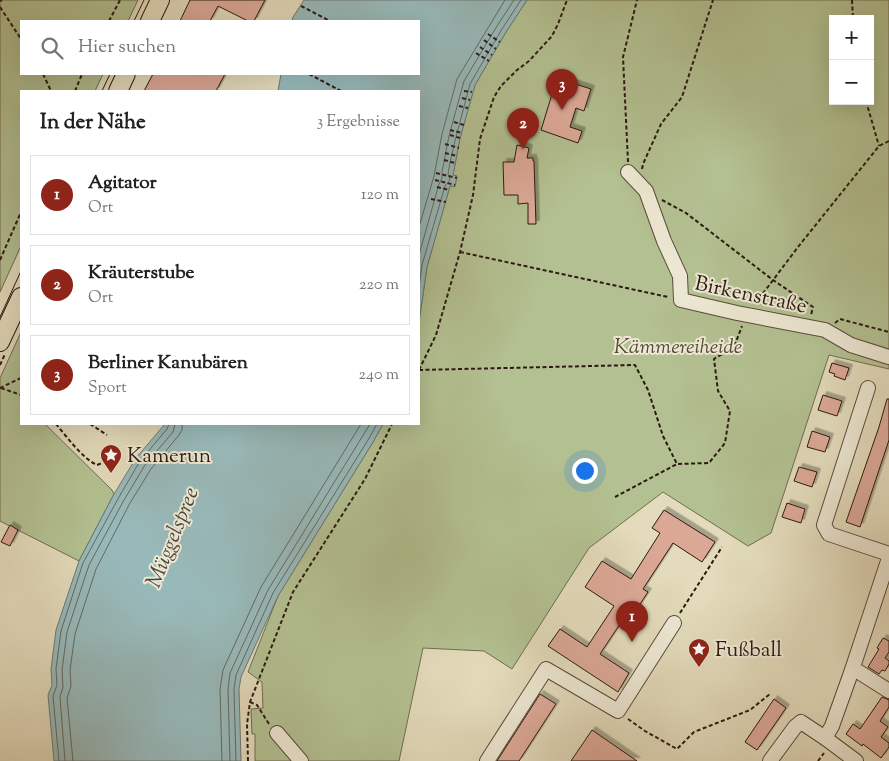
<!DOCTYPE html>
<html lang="de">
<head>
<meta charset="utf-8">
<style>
	body { margin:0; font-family:"Sorts Mill Goudy",serif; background:#f2f2f2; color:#202124 }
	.controls { position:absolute; right:15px; top:15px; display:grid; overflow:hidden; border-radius:0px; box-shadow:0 5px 20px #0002 }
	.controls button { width:45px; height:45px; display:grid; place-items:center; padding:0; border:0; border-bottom:1px solid #e0e0e0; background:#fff; color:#202124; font:25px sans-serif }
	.you { position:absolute; left:584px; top:470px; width:18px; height:18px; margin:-12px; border:4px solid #fff; border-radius:50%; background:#1a73e8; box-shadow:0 0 0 8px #1a73e833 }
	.badge { display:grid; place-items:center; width:32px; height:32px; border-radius:50%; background:#8f2418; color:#fff; font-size:16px; font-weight:700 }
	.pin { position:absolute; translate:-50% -41px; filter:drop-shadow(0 1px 2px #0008) }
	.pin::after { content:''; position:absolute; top:26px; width:18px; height:15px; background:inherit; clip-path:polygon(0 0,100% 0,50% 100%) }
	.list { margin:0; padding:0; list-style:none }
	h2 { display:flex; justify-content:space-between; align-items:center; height:65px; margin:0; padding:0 20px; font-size:21px }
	h2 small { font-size:16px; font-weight:400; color:#757577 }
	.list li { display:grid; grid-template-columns:32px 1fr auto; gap:15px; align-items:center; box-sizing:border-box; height:80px; margin:0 10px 10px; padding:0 10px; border:1px solid #e0e0e0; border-radius:0px }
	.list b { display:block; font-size:19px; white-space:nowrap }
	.list p { margin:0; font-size:16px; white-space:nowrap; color:#757577 }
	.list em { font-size:16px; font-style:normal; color:#757577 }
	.icon { flex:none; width:28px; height:28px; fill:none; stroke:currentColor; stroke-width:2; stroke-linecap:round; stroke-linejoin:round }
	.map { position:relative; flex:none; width:889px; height:761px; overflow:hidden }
	.search { position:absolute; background:#fff; box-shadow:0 5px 20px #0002; left:20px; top:20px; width:400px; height:55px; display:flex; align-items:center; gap:12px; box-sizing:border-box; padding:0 18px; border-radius:0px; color:#757577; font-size:19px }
	.panel { position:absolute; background:#fff; box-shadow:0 5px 20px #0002; left:20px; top:90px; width:400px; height:335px; border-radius:0px }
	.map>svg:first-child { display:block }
</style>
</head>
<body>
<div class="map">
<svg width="889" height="761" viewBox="0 0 889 761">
	<defs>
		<filter id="shadow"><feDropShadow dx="3.5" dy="-3.5" stdDeviation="0" flood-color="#0004"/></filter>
	</defs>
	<rect width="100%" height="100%" fill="#e3dbbb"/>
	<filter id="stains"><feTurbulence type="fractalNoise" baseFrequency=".004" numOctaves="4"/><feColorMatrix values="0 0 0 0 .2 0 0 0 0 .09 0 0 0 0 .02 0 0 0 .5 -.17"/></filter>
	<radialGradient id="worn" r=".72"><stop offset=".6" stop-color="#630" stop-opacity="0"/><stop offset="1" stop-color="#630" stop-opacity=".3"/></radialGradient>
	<!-- green -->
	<g fill="#b3c091" stroke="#706c51" fill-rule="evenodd">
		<path d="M0,0H138L128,21H21V74H103L95,91H21V246L0,292Z"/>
		<path d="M527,0H889V369L829,355L771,533L748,546L663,492L589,548L512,669L484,651L423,648L399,761H255V734H252L251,709L263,708L262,682L248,672L278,596L373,442L383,424H419V322L427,267L450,186L455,185L457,176L453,175L460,138L475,85L506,32ZM833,19H870V101H833Z"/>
		<path d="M21,332V424H45L112,490L114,494L79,561L0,521V378Z"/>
	</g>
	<!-- water -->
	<g fill="#98b9b9" stroke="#6d7976">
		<path d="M304,0H527L506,32L475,85L460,138L453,175L457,176L455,187L450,186L427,267L419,322V91H278L281,74H419V21H292L293,17Z"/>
		<path d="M165,424H383L373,442L278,596L241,677L239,689L241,761H54L48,695L52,685L51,669L56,630L79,561L114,494L136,458Z"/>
	</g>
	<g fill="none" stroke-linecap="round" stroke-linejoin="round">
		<!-- shore -->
		<g stroke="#626965" stroke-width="1">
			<path d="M419,227L434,176L442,134L457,79L505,0"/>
			<path d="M419,255L439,184L442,178V172L449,136L464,81L497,26L514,0"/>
			<path d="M419,288L422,265L445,186L450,180L448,174L450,162L456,137L470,84L502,29L521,0"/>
			<path d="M59,761L53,696L57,685L56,669L61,631L83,563L119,497L140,461L167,429L169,424"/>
			<path d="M65,761L60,697L63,687L62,670L67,632L89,565L124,500L145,465L173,432L175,424"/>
			<path d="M73,761L67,698L71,686L70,670L75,634L96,569L130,503L151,469L179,435L182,430V424"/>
			<path d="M222,761L220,689L223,670L261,587L361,424"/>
			<path d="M230,761L228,689L230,673L268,590L370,424"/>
			<path d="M236,761L234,689L236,675L273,593L368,440L377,424"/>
		</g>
	</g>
	<!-- building -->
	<g fill="#dba896" stroke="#2c1911" filter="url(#shadow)">
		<path d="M190,0H265L254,21H248L218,6L210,21H180Z"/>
		<path d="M153,74H225L216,91H144Z"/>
		<path d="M557,78L591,89L584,111L576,108L570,127L582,131L578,143L541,130Z"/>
		<path d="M517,145L529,148L527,158H533V161H534L536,224H528V203L518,204V195H504L503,162H514Z"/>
		<path d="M832,363L849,368L845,380L834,376L835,374L829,372Z"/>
		<path d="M823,395L842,401L837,416L818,410Z"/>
		<path d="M887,399H889V440L860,527L846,522L879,427Z"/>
		<path d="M812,431L830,437L825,452L807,447Z"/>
		<path d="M799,467L817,472L812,487L794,481Z"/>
		<path d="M787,503L805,509L801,523L782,517Z"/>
		<path d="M664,510L715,542L702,562L673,543L643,589L648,592L631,618L626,615L600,654L629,673L618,692L548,646L560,629L587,647L614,606L585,587L602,561L631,579L660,533L652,528Z"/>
		<path d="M10,525L18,530L10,546L1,542Z"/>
		<path d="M883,638L889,641V652L885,658L889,661V664L885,671L882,670L879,674L868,667L879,649L877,648Z"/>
		<path d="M540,694L556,704L519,761H497Z"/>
		<path d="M882,697L889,700V707L880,721L888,727L881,737L889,743V747L881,758L863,744L862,746L846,734L853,724L860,729Z"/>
		<path d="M774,699L786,708L757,750L745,742Z"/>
		<path d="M592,730L637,761H571Z"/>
	</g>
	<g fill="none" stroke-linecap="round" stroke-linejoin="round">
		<!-- minor casing -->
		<g stroke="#5a4a3c" stroke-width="16">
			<g id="minor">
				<path d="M628,172L646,191L664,241L680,276L681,300L737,313L825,330L851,345L889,357"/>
				<path d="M868,388L824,525L829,534L889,554"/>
				<path d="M852,670L859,672L889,691"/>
				<path d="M277,733L301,761"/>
				<path d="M825,738L832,726L852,670L889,558"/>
				<path d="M487,761L546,669L618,711L674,623"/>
				<path d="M770,761L795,727L801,722L825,738L856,761"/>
			</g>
		</g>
		<!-- major casing -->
		<g stroke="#2c1911" stroke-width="20">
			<g id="major">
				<path d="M150,21L160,0"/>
				<path d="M118,91L126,74"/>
				<path d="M0,342L21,297"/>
			</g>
		</g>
		<!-- path -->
		<g stroke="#2c1911" stroke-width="2" stroke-dasharray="4 2.5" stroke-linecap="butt">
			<path d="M852,0L853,19"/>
			<path d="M0,1L2,0"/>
			<path d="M301,6L330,21"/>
			<path d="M0,7L21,39"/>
			<path d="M109,21L120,0"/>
			<path d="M488,34L500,42"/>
			<path d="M484,40L496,49"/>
			<path d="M480,47L492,55"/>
			<path d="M476,53L489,61"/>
			<path d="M43,74L51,91"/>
			<path d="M309,74L341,91"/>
			<path d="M75,91L82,74"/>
			<path d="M464,91L472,92"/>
			<path d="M462,98L470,100"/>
			<path d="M866,101L879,146"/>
			<path d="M459,106L468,108"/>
			<path d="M454,122L464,125"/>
			<path d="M450,130L462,133"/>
			<path d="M450,135L460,138"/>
			<path d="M445,144L459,148"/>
			<path d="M445,153L457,156"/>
			<path d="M444,160L455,163"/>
			<path d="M628,162L623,57L637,0"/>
			<path d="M642,169L643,164L661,124L682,97L713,0"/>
			<path d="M436,173L457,178"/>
			<path d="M435,180L455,185"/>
			<path d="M437,187L449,190"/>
			<path d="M431,199L446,202"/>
			<path d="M662,200L686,213L773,280L813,307L811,315"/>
			<path d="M460,252L668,297"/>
			<path d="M0,260L21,212"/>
			<path d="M755,304L798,247L879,146L889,141"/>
			<path d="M835,323L840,319L889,332"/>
			<path d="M0,365L5,354"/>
			<path d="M419,370L635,365L648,390L663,436L677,464L709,463L725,443L730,411L718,391L714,359L734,347L742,326"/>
			<path d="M419,370L436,335L460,252L473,195L480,139L494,97L501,86L517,70L529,61L552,36L558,24L567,0"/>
			<path d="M0,388L21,378"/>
			<path d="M1,388L21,395"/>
			<path d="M56,424C67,437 82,458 97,465L107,461"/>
			<path d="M90,424L107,435"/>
			<path d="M615,497L677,464"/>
			<path d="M680,613L722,547"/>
			<path d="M250,702L257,705L269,724"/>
			<path d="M628,719L645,731L677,749L694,732L750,710L770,694"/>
			<path d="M248,761L247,724L250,702L293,592L365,479L392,424"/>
			<path d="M818,761L824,753"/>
		</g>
		<!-- minor -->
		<use href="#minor" stroke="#ede8d3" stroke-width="14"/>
		<!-- major -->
		<use href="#major" stroke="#e3dbbb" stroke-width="18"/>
		<!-- tram -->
		<g stroke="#2c1911" stroke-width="1">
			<path d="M134,21L144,0"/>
			<path d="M102,91L110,74"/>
			<path d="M0,317L21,271"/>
		</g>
	</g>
	<!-- icons -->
	<defs>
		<g id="sight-pin" transform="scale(1.125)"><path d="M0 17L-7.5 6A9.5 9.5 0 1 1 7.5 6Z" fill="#8f2418" stroke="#ede8d3"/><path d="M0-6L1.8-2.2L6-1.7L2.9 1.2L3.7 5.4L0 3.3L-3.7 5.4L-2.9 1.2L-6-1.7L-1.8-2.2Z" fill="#fff"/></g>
	</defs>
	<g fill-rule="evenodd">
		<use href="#sight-pin" x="111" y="455"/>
		<use href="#sight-pin" x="699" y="649"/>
	</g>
	<g text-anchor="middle" stroke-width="4" stroke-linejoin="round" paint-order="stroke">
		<!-- street labels -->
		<g font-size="21" fill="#2c1911" stroke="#ede8d3">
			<text transform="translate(751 294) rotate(12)" y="7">Birkenstraße</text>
		</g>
		<!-- park labels -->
		<g font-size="21" font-style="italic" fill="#544b37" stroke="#ede8d3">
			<text x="678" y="353">Kämmereiheide</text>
		</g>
		<!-- poi labels -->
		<g font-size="21" fill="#2c1911" stroke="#ede8d3" text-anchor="start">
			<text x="127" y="462">Kamerun</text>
			<text x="715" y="656">Fußball</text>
		</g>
		<!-- water labels -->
		<g font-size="22" font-style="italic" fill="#4c4943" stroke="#ede8d3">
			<text transform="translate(171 537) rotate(-68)" y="8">Müggelspree</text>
		</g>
	</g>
	<rect width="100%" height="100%" filter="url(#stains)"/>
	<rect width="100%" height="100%" fill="url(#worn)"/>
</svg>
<div class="controls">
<button>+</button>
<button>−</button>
</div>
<div class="you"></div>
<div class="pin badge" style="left:632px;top:642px">1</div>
<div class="pin badge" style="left:523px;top:149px">2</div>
<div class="pin badge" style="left:562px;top:110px">3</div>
<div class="search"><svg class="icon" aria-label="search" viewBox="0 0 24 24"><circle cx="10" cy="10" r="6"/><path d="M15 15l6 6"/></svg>Hier suchen</div>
<section class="panel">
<h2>In der Nähe<small>3 Ergebnisse</small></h2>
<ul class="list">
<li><span class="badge">1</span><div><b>Agitator</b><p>Ort</p></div><em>120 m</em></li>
<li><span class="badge">2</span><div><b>Kräuterstube</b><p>Ort</p></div><em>220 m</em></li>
<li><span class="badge">3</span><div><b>Berliner Kanubären</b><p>Sport</p></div><em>240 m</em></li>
</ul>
</section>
</div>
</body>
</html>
